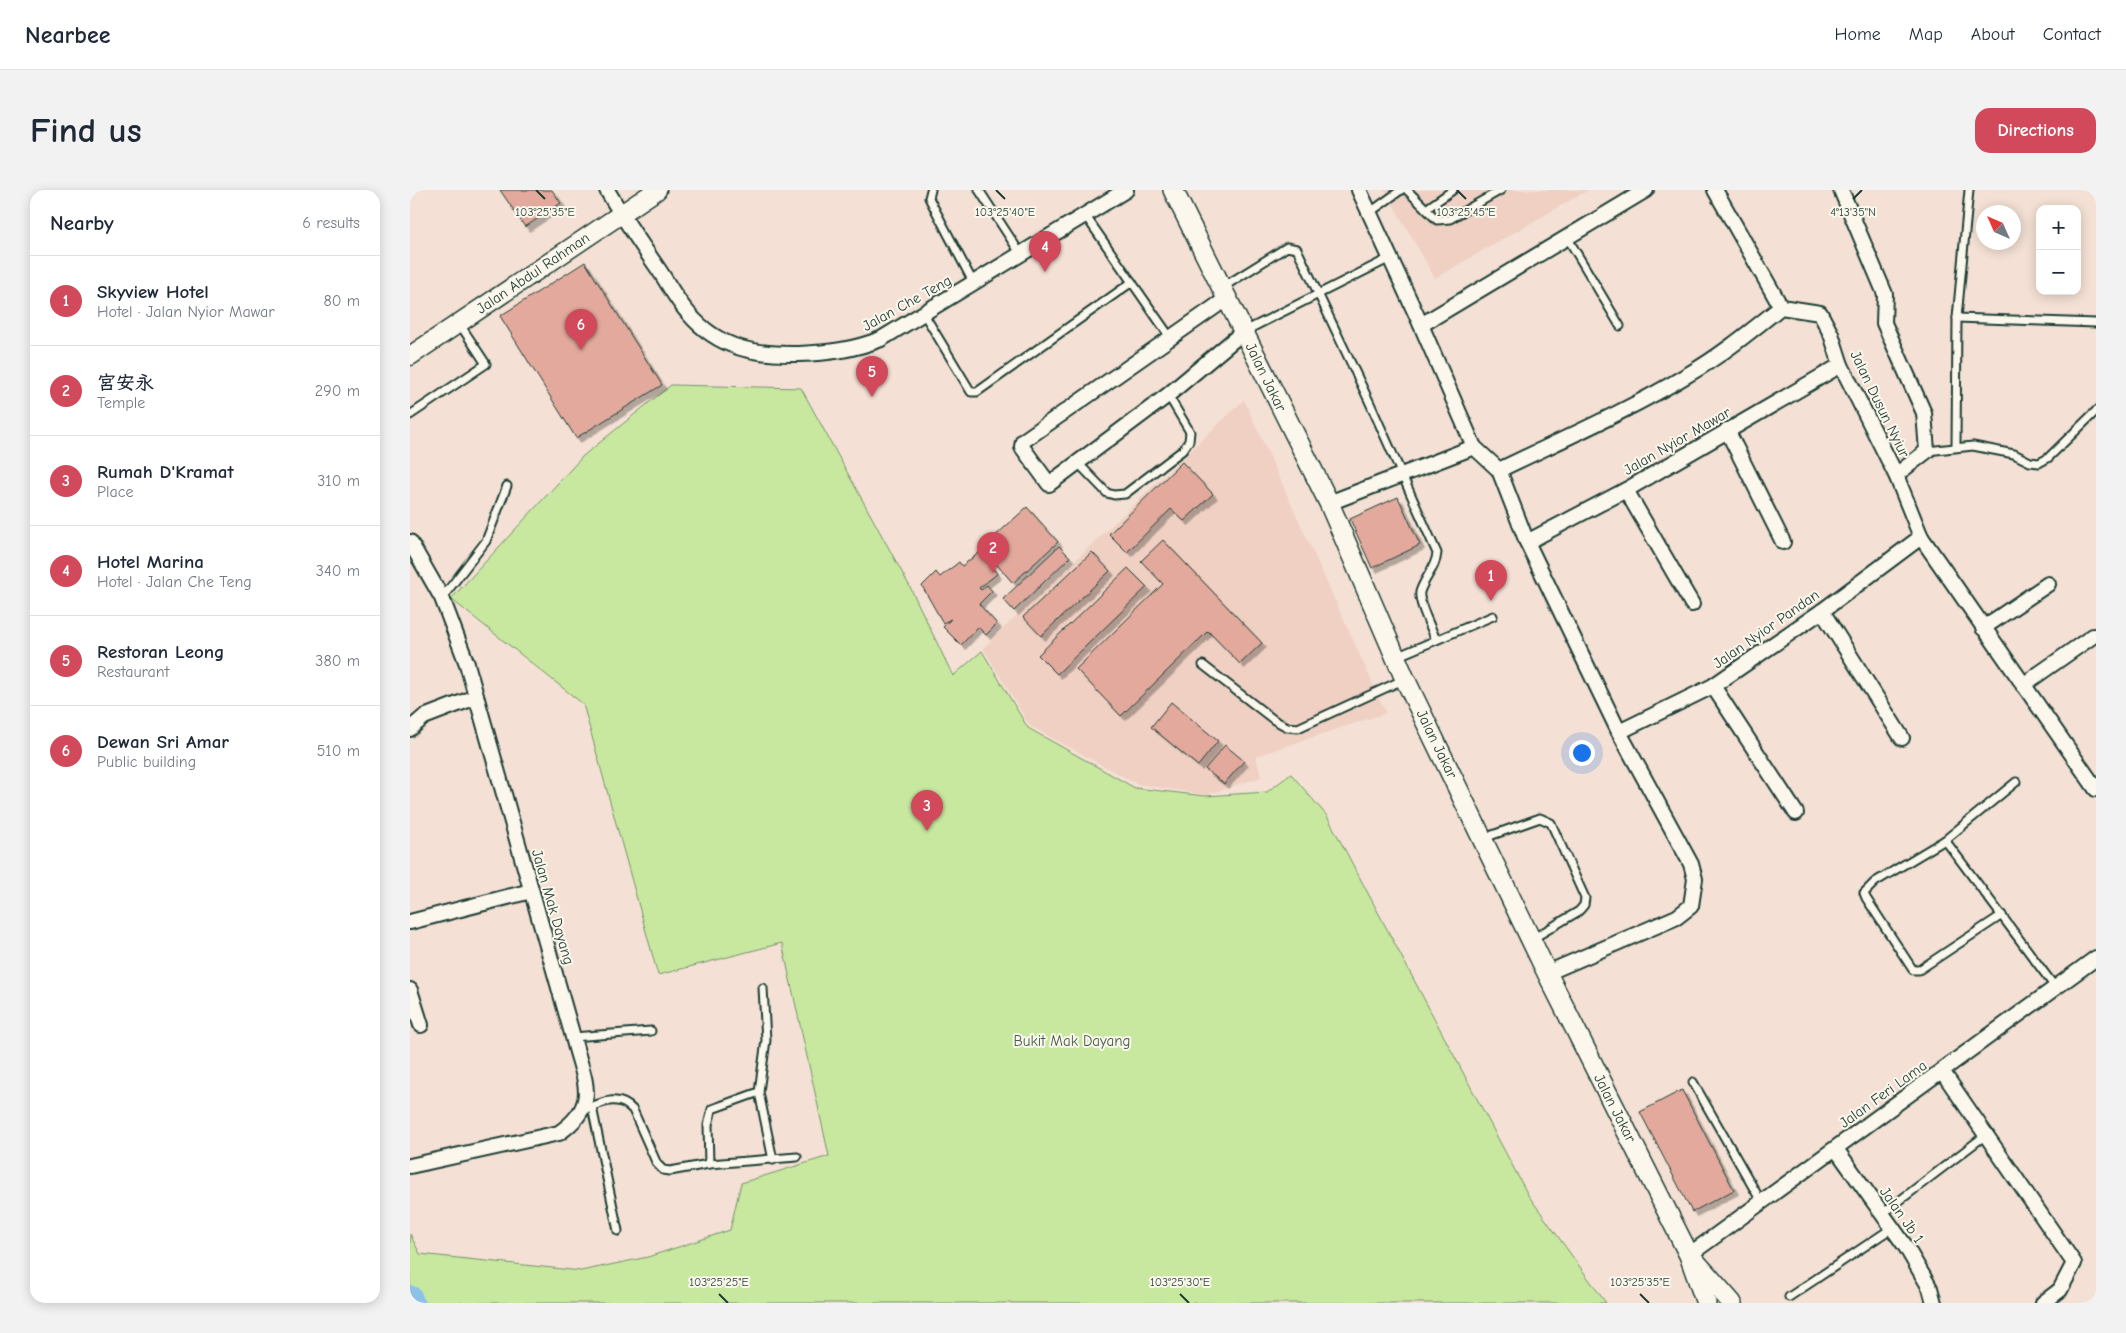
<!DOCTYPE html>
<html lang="en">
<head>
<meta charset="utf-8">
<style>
	body { margin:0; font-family:"Comic Neue","LXGW WenKai TC",sans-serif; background:#f2f2f3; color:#1f2937 }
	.controls { position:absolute; right:15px; top:15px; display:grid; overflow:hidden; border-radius:10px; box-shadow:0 2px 12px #0003 }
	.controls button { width:45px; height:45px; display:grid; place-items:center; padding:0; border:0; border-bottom:1px solid #e0e1e3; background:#fff; color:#1f2937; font:25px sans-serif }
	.compass { position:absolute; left:1566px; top:15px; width:45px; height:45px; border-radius:50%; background:#fff; box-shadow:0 2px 12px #0003; rotate:315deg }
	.you { position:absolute; left:1171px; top:562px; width:18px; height:18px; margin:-12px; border:4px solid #fff; border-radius:50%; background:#1a73e8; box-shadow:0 0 0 8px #1a73e833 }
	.badge { display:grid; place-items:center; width:32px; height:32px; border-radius:50%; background:#d1495b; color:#fff; font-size:16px; font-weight:700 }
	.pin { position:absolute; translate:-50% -41px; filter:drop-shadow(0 1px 2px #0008) }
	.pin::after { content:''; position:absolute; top:26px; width:18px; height:15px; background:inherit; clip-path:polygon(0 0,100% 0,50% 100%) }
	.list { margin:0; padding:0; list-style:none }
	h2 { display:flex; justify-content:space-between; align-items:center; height:65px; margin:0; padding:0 20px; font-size:21px }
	h2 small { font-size:16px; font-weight:400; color:#747a83 }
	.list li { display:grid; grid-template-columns:32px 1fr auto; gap:15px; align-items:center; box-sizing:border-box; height:90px; padding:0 20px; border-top:1px solid #e0e1e3 }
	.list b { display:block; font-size:19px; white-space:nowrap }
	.list p { margin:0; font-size:16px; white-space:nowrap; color:#747a83 }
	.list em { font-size:16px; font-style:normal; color:#747a83 }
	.map { position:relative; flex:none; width:1686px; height:1113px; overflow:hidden; border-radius:15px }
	header { display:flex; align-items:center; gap:30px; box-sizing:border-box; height:70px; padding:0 25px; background:#fff; border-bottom:1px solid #e0e1e3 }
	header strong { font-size:24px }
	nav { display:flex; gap:28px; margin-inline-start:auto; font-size:18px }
	.intro { display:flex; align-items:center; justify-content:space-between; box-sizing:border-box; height:120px; padding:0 30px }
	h1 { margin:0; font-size:35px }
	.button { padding:12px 22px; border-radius:15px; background:#d1495b; color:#fff; font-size:18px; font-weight:700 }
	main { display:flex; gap:30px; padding:0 30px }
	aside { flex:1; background:#fff; border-radius:15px; box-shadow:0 2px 12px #0003 }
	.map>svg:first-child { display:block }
</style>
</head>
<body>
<header>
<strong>Nearbee</strong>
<nav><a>Home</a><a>Map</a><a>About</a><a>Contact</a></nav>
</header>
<div class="intro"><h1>Find us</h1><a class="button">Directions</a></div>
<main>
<aside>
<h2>Nearby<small>6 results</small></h2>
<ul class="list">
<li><span class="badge">1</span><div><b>Skyview Hotel</b><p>Hotel · Jalan Nyior Mawar</p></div><em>80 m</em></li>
<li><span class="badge">2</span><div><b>宮安永</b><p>Temple</p></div><em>290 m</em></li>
<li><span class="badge">3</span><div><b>Rumah D'Kramat</b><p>Place</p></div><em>310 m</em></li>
<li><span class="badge">4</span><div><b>Hotel Marina</b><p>Hotel · Jalan Che Teng</p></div><em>340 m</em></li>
<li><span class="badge">5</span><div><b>Restoran Leong</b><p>Restaurant</p></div><em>380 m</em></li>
<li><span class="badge">6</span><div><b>Dewan Sri Amar</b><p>Public building</p></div><em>510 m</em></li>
</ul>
</aside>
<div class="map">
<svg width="1686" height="1113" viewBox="0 0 1686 1113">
	<defs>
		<filter id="shadow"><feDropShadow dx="4.5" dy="4.5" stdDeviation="0" flood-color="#0004"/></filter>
	</defs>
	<rect width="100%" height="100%" fill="#f4e0d4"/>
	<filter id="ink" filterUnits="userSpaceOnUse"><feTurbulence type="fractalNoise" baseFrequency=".02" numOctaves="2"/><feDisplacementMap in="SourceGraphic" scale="10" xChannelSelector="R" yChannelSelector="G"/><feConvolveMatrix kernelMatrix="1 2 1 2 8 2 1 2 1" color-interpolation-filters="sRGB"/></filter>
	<g filter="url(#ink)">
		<!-- built -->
		<g fill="#efd0c3">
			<path d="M975,0H1178L1025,88Z"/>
			<path d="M834,210L976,523L846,566L851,587L796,605L727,594L620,536L573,458Z"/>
		</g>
		<!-- green -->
		<path fill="#c8e8a0" stroke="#74926a" d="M261,195L391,198L500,397L543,486L572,461L618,538L725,598L795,606L857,602L881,584L917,626L1118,1005L1196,1113H0V1044L10,1064L171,1081L238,1067L320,1040L331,993L419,966L372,753L248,785L173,514L41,409L173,266Z"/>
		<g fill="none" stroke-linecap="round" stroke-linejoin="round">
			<!-- river -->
			<path stroke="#8cc1e9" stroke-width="25" d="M0,1108L2,1113"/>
		</g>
		<!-- building -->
		<g fill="#e2a99c" stroke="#1f3d34" filter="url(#shadow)">
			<path d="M90,0H142L151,13L115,37Z"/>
			<path d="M175,72L252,195L166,248L90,126Z"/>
			<path d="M772,272L803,304L774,331L761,319L717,362L699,344Z"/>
			<path d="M988,307L1010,355L962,378L940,329Z"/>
			<path d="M617,317L648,352L603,393L572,358Z"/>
			<path d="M753,350L852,453L830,474L798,441L711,526L666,479L753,394L731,371Z"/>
			<path d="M649,356L660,367L604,421L593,409Z"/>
			<path d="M570,362L587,384L569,398L571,400L577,395L582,401L569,414L587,434L576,445L568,437L551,455L533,437L541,429L533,433L512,396L526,382L530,387L549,372L552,376Z"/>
			<path d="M682,362L700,381L631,446L613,427Z"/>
			<path d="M718,378L737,397L647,484L628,465Z"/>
			<path d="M761,512L808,551L788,576L741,537Z"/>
			<path d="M815,555L834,571L814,594L795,579Z"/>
			<path d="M1272,900L1324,1000L1282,1022L1230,922Z"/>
		</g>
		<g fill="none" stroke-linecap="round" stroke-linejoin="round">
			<!-- service casing -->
			<g stroke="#1f3d34" stroke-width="11">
				<g id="service">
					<path d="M521,0L519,8L564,94"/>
					<path d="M569,0L610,63"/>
					<path d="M997,0L1027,30L1040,29L1091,0"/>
					<path d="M1016,19L1043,0"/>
					<path d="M959,23L991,0"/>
					<path d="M675,25L760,147"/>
					<path d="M1157,47L1210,136"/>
					<path d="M813,97L877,57L887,59L959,211L1027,363C1026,378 1014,388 1010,402C1008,413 1022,439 1026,450"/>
					<path d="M514,124L561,202H567L722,92"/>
					<path d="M1547,128L1686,133"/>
					<path d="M835,141L980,68"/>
					<path d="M0,225L76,174L49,133"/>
					<path d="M1546,257L1547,128L1559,0"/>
					<path d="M1517,261L1563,256L1604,264L1620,272L1629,273L1638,268L1686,221"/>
					<path d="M668,273L697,303L704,305L715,304L773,260L779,251L780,242L758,205"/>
					<path d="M32,408L76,351L97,296"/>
					<path d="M986,467L1083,426"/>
					<path d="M793,475L864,530L877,537L888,538L995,489"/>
					<path d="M1074,648L1130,628L1141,633L1175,708L1174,715L1169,721L1122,749"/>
					<path d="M1535,650L1645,797"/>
					<path d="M1592,725L1509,780H1503L1456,708L1454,703L1465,692L1535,650L1606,592"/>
					<path d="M353,798L356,850L349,902L363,970"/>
					<path d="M163,847L241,841"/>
					<path d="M1283,892L1352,1013"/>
					<path d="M182,917L208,1041"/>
					<path d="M173,920C191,913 208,903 223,920L247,974L253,980L260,981L299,974L387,967"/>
					<path d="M299,974L298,935L302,919L349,902"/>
					<path d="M1472,1024L1577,944"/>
					<path d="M1379,1107L1482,1038"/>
				</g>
			</g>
			<!-- minor casing -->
			<g stroke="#1f3d34" stroke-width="18">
				<g id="minor">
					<path d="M197,0C213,28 231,54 249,80C259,95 267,111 279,124C309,159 346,165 389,164C418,163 443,160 471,149L716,0"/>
					<path d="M949,0L1011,135L1064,257L1089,280L1117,352L1209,542L1281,674L1285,689L1281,716L1267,727L1137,783"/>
					<path d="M1305,0L1371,117"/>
					<path d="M1431,0L1475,104L1474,133L1514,223L1517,261L1486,285"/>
					<path d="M816,109L613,251L612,257L639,294L758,205L833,142"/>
					<path d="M1011,135L1236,0"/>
					<path d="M1317,240L1373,352"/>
					<path d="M1089,280C1153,249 1218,221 1279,184C1312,165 1342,140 1371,117L1410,123L1421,144L1431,175L1486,285L1511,347L1686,599"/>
					<path d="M1216,300L1282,414"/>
					<path d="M919,313L1064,257"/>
					<path d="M0,352L32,408L57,474L163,847C173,890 192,913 149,943L0,976"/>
					<path d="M1117,352L1216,300L1431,175"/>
					<path d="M1412,421L1492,548"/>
					<path d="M1573,438L1638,394"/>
					<path d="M1613,495L1683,446"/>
					<path d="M1303,496L1386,623"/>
					<path d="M0,539L14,527L66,507"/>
					<path d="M1209,542L1303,496L1412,421L1511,347"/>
					<path d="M0,732L121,701"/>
					<path d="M0,800L11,835"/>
					<path d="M1532,881L1664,1073L1650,1100L1633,1113"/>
					<path d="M1426,959L1496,1057L1520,1098L1524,1113"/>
					<path d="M1279,1065L1686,768"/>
				</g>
			</g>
			<!-- tertiary casing -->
			<g stroke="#1f3d34" stroke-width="21">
				<path id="tertiary" d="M0,166L247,0"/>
			</g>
			<!-- secondary casing -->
			<g stroke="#1f3d34" stroke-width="22">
				<g id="secondary">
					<path d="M763,0L919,313L995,489L1137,783L1279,1065L1296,1113"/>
					<path d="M1285,1071L1322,1113"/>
				</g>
			</g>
			<!-- service -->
			<use href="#service" stroke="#fbf7ec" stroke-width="7"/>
			<!-- minor -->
			<use href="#minor" stroke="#fbf7ec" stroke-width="14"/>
			<!-- tertiary -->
			<use href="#tertiary" stroke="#fbf7ec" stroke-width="18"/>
			<!-- secondary -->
			<use href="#secondary" stroke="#fbf7ec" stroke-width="19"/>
		</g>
	</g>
	<!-- ticks -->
	<path fill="none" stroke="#1f3d34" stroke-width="2" d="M126,0L135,9M586,0L595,9M1047,0L1056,9M1443,9L1452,0M309,1104L318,1113M770,1104L779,1113M1230,1104L1239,1113"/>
	<g text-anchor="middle" stroke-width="4" stroke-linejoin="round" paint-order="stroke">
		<!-- street labels -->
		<g font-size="15" fill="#1f3d34" stroke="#fbf7ec">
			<text transform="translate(123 83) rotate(-34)" y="5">Jalan Abdul Rahman</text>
			<text transform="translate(497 113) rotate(-29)" y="5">Jalan Che Teng</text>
			<text transform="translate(856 187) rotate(64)" y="5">Jalan Jakar</text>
			<text transform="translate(1470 214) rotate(64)" y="5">Jalan Dusun Nyiur</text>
			<text transform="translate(1267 251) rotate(-30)" y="5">Jalan Nyior Mawar</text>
			<text transform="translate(1356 439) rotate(-35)" y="5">Jalan Nyior Pandan</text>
			<text transform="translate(1027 554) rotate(64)" y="5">Jalan Jakar</text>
			<text transform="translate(143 717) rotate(74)" y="5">Jalan Mak Dayang</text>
			<text transform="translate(1473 904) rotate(-36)" y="5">Jalan Feri Lama</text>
			<text transform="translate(1205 918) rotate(63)" y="5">Jalan Jakar</text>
			<text transform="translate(1492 1025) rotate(55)" y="5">Jalan Jb 1</text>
		</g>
		<!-- park labels -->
		<g font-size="15" fill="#415f4a" stroke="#fbf7ec">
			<text x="662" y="856">Bukit Mak Dayang</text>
		</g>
	</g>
	<g font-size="12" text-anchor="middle" fill="#1f3d34" stroke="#fbf7ec" stroke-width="4" stroke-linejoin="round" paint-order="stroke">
		<text x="135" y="26">103°25'35"E</text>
		<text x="595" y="26">103°25'40"E</text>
		<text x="1056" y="26">103°25'45"E</text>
		<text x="1443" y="26">4°13'35"N</text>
		<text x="309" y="1096">103°25'25"E</text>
		<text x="770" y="1096">103°25'30"E</text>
		<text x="1230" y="1096">103°25'35"E</text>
	</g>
</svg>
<div class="controls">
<button>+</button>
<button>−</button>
</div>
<svg class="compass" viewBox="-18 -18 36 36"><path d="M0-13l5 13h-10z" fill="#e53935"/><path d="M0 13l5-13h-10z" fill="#747a83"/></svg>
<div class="you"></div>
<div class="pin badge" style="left:1081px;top:411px">1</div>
<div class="pin badge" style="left:583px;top:383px">2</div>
<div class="pin badge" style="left:517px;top:641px">3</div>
<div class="pin badge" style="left:635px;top:82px">4</div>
<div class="pin badge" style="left:462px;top:207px">5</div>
<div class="pin badge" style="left:171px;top:160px">6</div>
</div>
</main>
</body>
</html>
